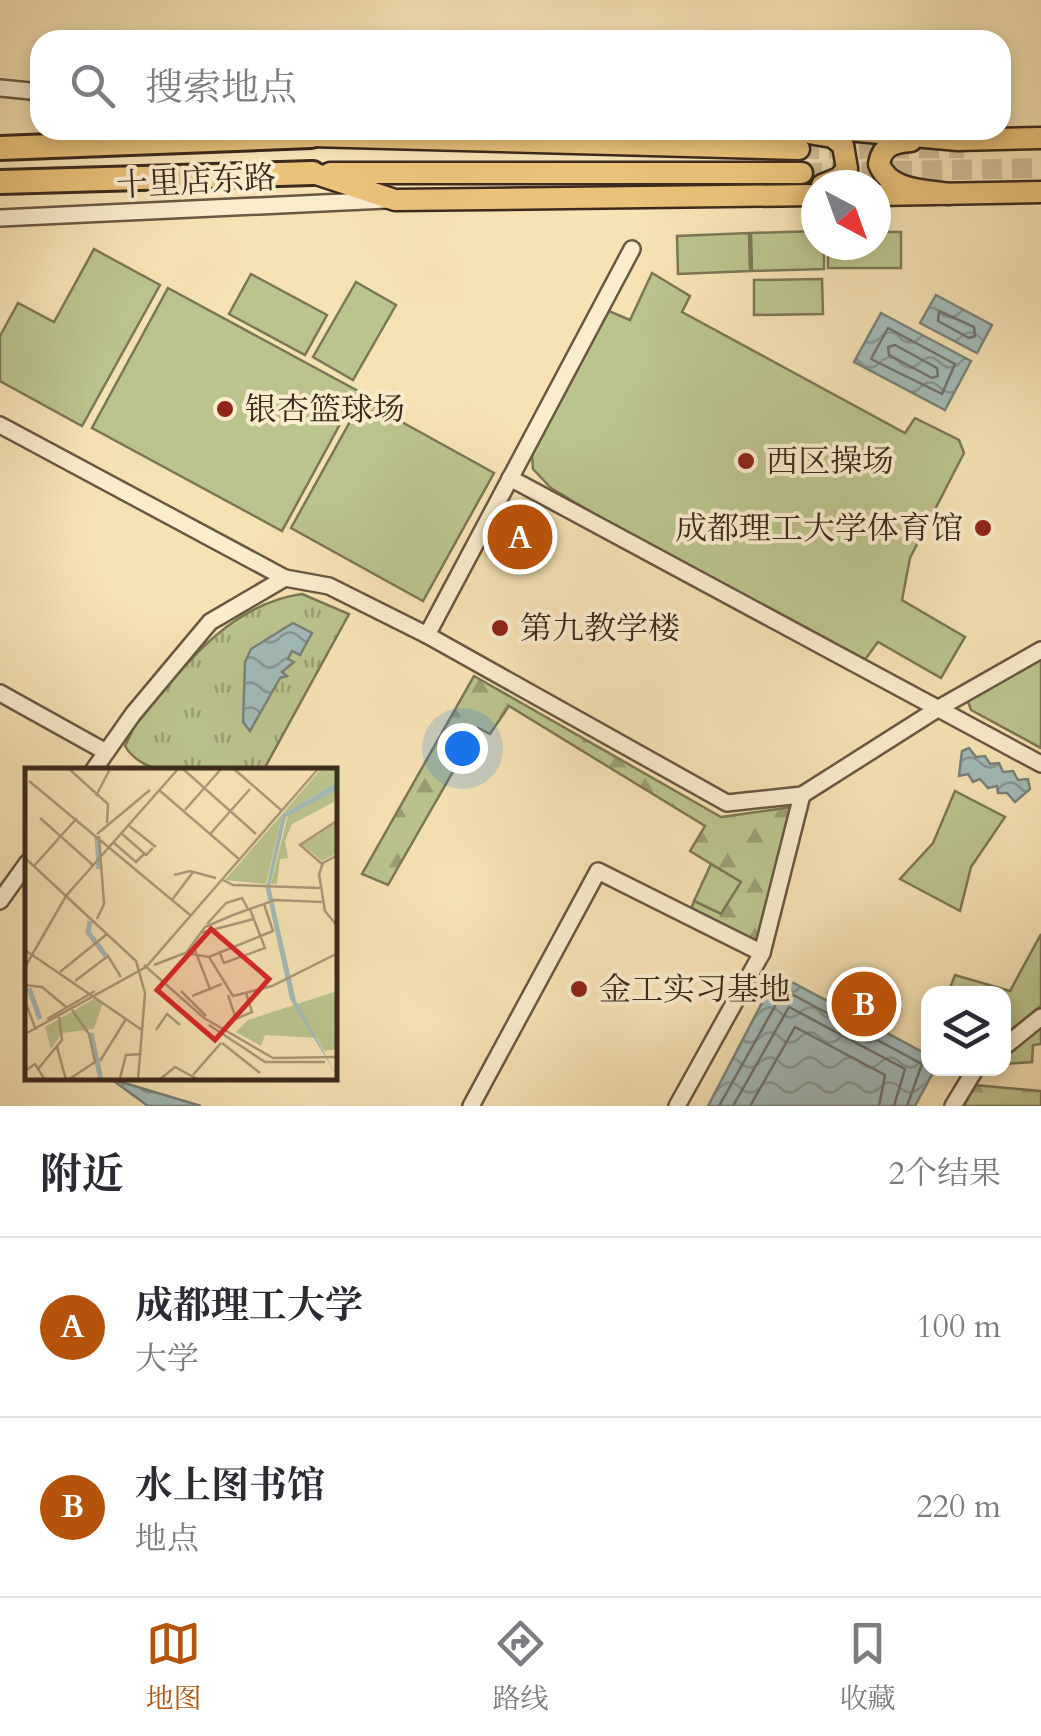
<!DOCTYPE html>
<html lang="zh">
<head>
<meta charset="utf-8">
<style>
	body { margin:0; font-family:Cardo,"Noto Serif SC",serif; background:#f2f2f3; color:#2b2b33 }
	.controls { position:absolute; right:30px; bottom:30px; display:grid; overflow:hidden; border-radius:20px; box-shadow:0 5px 15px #0003 }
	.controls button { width:90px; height:90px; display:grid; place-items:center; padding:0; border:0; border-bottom:2px solid #e1e1e2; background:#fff; color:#2b2b33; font:50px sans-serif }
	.compass { position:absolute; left:801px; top:170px; width:90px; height:90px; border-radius:50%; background:#fff; box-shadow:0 5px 15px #0003; rotate:139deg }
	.you { position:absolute; left:462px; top:748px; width:35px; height:35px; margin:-25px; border:8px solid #fff; border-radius:50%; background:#1a73e8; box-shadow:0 0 0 15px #1a73e833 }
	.badge { display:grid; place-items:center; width:65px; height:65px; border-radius:50%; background:#b45309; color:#fff; font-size:32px; font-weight:700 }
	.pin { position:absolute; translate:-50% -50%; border:5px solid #fff; box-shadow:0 2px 10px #0006 }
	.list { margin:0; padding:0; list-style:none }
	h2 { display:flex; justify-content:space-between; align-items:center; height:130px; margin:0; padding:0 40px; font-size:42px }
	h2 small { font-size:32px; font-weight:400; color:#7c7c81 }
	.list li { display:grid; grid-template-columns:65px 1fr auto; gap:30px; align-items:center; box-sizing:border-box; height:180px; padding:0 40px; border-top:2px solid #e1e1e2 }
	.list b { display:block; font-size:38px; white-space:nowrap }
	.list p { margin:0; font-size:32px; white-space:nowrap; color:#7c7c81 }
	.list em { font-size:32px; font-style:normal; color:#7c7c81 }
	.icon { flex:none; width:55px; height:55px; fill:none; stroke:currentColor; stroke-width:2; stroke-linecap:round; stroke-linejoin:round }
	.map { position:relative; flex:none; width:1041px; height:1106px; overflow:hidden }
	.search { position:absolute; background:#fff; box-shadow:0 5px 15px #0003; left:30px; right:30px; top:30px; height:110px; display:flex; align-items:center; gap:25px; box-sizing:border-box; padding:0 35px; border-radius:30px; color:#7c7c81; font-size:38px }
	.sheet { height:490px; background:#fff }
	nav { display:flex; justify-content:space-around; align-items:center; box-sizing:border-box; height:140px; border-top:2px solid #e1e1e2; background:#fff; font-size:28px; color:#7c7c81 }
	nav a { display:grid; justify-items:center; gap:5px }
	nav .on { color:#b45309 }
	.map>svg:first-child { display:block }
</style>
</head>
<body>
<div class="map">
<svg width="1041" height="1106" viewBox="0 0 1041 1106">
	<defs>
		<pattern id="forest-firs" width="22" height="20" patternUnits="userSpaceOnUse" patternTransform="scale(2.5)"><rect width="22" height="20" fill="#bcc48d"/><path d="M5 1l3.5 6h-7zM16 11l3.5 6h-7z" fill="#9a9f73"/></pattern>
		<pattern id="park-tufts" width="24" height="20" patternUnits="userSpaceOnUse" patternTransform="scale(2.5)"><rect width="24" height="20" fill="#bcc48d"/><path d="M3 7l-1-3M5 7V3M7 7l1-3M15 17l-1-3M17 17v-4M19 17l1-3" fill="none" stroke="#9a9f73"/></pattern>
		<pattern id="water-waves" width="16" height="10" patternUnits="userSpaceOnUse" patternTransform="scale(2.5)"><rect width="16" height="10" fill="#a2bbb9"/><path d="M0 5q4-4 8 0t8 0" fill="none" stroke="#859896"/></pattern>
	</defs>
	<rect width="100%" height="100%" fill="#f6e3b4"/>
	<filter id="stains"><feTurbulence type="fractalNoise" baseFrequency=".002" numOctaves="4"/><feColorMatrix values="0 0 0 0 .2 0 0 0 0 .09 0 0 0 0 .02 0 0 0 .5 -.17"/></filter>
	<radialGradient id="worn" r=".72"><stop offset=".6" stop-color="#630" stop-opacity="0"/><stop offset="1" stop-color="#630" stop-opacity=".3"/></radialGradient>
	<!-- grass -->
	<g fill="#bcc48d" stroke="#7c7755" stroke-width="2.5">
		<path d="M816,231V245H824V269L752,271L751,233Z"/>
		<path d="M876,232H901V268H828V245H876Z"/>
		<path d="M749,233L750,271L678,274L677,236Z"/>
		<path d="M94,249L160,285L82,426L0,381V336L18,303L54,322Z"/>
		<path d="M652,273L690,296L682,312L905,433L915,418L959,440L964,453L910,558L902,600L965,637L941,678L878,642L864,661L628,534L551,488L533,469L532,454L563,387L609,311L630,320Z"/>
		<path d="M251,274L327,315L305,355L229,314Z"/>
		<path d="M822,279L823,314L754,315V280Z"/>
		<path d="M356,282L396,305L353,380L313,357Z"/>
		<path d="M168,288L358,391L282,531L92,428Z"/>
		<path d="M362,400L494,473L423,601L291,528Z"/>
		<path d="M1041,657V748L971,710L967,699Z"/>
		<path d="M955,791L1005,817L971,867L960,911L900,879L933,843Z"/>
		<path d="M711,864L742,882L721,914L694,901Z"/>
		<path d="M1041,934V1006L1004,1035V994L948,993L955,975L1010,991Z"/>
		<path d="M1041,1025V1044L1033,1045L1032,1062L1004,1064V1055Z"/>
	</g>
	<!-- forest -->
	<g fill="url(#forest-firs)" stroke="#7c7755" stroke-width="2.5">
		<path d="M474,676L721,817L792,807L758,944L691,910L694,901L721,914L741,882L690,851L705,826L509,706L490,734L478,728L388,885L362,874Z"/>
		<path d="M975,1085L1041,1091V1106H964Z"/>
	</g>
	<!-- park -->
	<path fill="url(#park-tufts)" stroke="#7c7755" stroke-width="2.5" d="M302,594L349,614L263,771C223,771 148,786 125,746L134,727C180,672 225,605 302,594Z"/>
	<!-- water -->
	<g fill="url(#water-waves)" stroke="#79817b" stroke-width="2.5">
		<path d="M936,295L992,325L977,353L920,323Z"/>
		<path d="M881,313L971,361L945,410L854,362Z"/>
		<path d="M293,623L312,633L300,655L292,651L288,659L294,662L282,672L287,676L280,678L250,731L243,722L245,662L251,649Z"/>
		<path d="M969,748L976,757L985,756L990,764L999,763L1003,772L1013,771L1018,780L1028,779L1030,789L1015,802L1007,793H998L997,786L988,788L980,779L973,782L968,774L959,776L962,751Z"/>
		<path d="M777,974L928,1055V1068L935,1069L915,1106H708Z"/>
		<path d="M111,1079L201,1106H148Z"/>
	</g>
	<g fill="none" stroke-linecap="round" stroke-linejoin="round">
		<!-- shore -->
		<g stroke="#6e726b" stroke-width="2.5">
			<path d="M939,311L974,327L975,336L969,338L938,321Z"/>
			<path d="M888,328L955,364L942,394L871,359Z"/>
			<path d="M895,345L937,368L938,376L932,378L889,355L888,347Z"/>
			<path d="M719,1106L784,990L922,1064L907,1106"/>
			<path d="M733,1106L789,1007L905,1069L894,1106"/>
			<path d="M750,1106L795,1027L885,1075L879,1106"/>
		</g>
		<!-- major-tunnel -->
		<g stroke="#d1be96" stroke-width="20" stroke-dasharray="20 10" stroke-linecap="butt">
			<path d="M799,149L964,148"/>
			<path d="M802,173L1041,168"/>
		</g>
		<!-- minor casing -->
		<g stroke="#6a5843" stroke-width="20">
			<g id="minor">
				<path d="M0,88L40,92"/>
				<path d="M0,218L386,200"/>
				<path d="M0,425L285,578"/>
				<path d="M510,478L1041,764"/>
				<path d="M427,635L632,249"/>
				<path d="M0,693L106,752"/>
				<path d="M93,771L133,714L210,622L285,578L329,586L427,635L727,803L802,795L939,708L1041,650"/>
				<path d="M0,901L28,862"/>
				<path d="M1004,1047L1041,1017"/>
				<path d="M471,1106L598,871L762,953"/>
				<path d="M677,1106L762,953L802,795"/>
				<path d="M953,1106L976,1068"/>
			</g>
		</g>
		<!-- major casing -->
		<g stroke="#3b2a1d" stroke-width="25">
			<g id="major">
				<path d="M791,130L832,137L843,145L847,169L839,178L822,185"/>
				<path d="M847,130L958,140L1041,138"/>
				<path d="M311,136L799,149"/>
				<path d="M911,141C895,142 882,145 879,164C889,191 924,190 949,194"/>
				<path d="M313,173L395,200L816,195"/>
				<path d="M330,173H802"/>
				<path d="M876,195L1041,192"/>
			</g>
		</g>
		<!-- highway casing -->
		<g stroke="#3b2a1d" stroke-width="28">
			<g id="highway">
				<path d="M0,148L311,136"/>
				<path d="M0,182L313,173"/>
			</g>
		</g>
		<!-- minor -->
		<use href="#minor" stroke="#f9edce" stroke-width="15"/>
		<!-- major -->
		<use href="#major" stroke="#ebc27a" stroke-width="20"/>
		<!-- highway -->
		<use href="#highway" stroke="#ebc27a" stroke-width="22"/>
	</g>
	<!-- markers -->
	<g fill="#8f2418" stroke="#f9edce" stroke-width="4">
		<circle cx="225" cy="409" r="10"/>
		<circle cx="746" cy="461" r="10"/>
		<circle cx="983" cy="528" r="10"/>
		<circle cx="500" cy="628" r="10"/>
		<circle cx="579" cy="989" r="10"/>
	</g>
	<g text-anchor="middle" stroke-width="8" stroke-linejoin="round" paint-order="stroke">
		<!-- street labels -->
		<g font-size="32" fill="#3b2a1d" stroke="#f9edce">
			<text transform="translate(196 181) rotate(-3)" y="11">十里店东路</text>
		</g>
		<!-- poi labels -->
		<g font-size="32" fill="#3b2a1d" stroke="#f9edce" text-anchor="start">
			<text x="245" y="420">银杏篮球场</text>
			<text x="766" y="472">西区操场</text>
			<text x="963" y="539" text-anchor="end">成都理工大学体育馆</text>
			<text x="520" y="639">第九教学楼</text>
			<text x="599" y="1000">金工实习基地</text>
		</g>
	</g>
	<!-- overview -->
	<g transform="translate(25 768)">
		<rect width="312" height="312" fill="#f6e3b4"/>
		<path d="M312,54V85L297,93L277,77Z" fill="#bcc48d"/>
		<path d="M296,1H312V14L257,47L241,116L200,112ZM312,20L309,34L267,56L260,73L263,90L255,91L252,116H246L263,47ZM312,223V281L299,283L292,270L240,267L236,278L211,264L223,252ZM69,231L78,234L69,261L37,265L26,281L20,259Z" fill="#bcc48d"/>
		<path d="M312,14L310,23L261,49L245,118L271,233L312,308L265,231L241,121L257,47Z" fill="#a2bbb9"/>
		<path fill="none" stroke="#a2bbb9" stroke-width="5" d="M72,69L74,101M65,153L63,164L81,188M4,220L15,251M66,265L76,312"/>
		<path fill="none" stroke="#ab9978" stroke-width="2.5" d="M44,1L83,36L82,55M158,1L231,66M209,1L256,42M4,13L165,147M134,22L214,91M71,28L85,1M160,42L196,1M15,50L69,98M103,57L131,79M96,65L121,87L128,80M186,65L225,21M72,66L125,22M88,74L111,94L119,86M313,87L298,95L294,106L300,143L313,159M0,90L111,193L120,225L113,312M297,96L275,77L313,52M9,98L52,50M149,107L165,103L191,110M196,111L208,117L295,120M147,132L168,104M72,151L79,136L74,68M182,156L201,135L217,130L223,141M175,165L229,151M168,177L185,221M0,182L117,262M194,183L199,195L240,180L225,141M161,185L180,159L208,147L250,132L297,134M184,189L208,228L247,218L313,185M119,197L179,250M129,197L160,185L184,189L248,163L239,136M0,199L41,128L153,1M35,204L82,166M50,213L83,188L96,209M0,217L17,219L41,239M156,223L181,248M203,227L211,251L227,244L221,225M167,228L197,216M0,233L11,262M179,250L248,290L313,289M22,251L70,223M184,257L240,294H300M131,262L142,246L155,257M0,266L121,199L293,1M197,275L235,305M32,279L41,312M75,293L101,251M13,301L37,272L34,249M0,303L10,296L20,312M168,307L196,275M95,310L101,287L116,286M43,312L70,294L64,266L47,242M134,312L150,299L174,312"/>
		<path fill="#d62828" fill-opacity="0.15" stroke="#d62828" stroke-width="5" d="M186,161L244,211L190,272L132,222Z"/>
		<rect width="312" height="312" fill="none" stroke="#3b2a1d" stroke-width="5"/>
	</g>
	<rect width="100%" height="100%" filter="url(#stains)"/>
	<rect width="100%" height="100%" fill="url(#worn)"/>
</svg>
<div class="controls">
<button><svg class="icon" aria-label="layers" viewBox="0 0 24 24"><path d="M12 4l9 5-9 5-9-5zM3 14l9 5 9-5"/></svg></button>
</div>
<svg class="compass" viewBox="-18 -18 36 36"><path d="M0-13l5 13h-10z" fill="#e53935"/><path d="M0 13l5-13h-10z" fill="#7c7c81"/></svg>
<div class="you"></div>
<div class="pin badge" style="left:520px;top:537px">A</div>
<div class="pin badge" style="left:864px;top:1004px">B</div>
<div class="search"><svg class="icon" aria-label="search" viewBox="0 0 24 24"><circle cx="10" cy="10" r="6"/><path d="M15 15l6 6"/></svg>搜索地点</div>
</div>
<section class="sheet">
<h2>附近<small>2个结果</small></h2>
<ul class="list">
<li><span class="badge">A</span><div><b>成都理工大学</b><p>大学</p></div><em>100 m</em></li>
<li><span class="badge">B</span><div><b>水上图书馆</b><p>地点</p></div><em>220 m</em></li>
</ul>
</section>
<nav>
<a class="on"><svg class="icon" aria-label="map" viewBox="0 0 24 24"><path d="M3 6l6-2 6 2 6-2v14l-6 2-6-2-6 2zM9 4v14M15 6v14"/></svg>地图</a>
<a><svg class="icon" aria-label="directions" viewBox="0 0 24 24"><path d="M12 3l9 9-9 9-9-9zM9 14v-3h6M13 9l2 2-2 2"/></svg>路线</a>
<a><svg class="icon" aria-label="saved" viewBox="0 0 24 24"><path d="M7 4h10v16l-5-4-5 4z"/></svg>收藏</a>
</nav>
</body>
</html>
